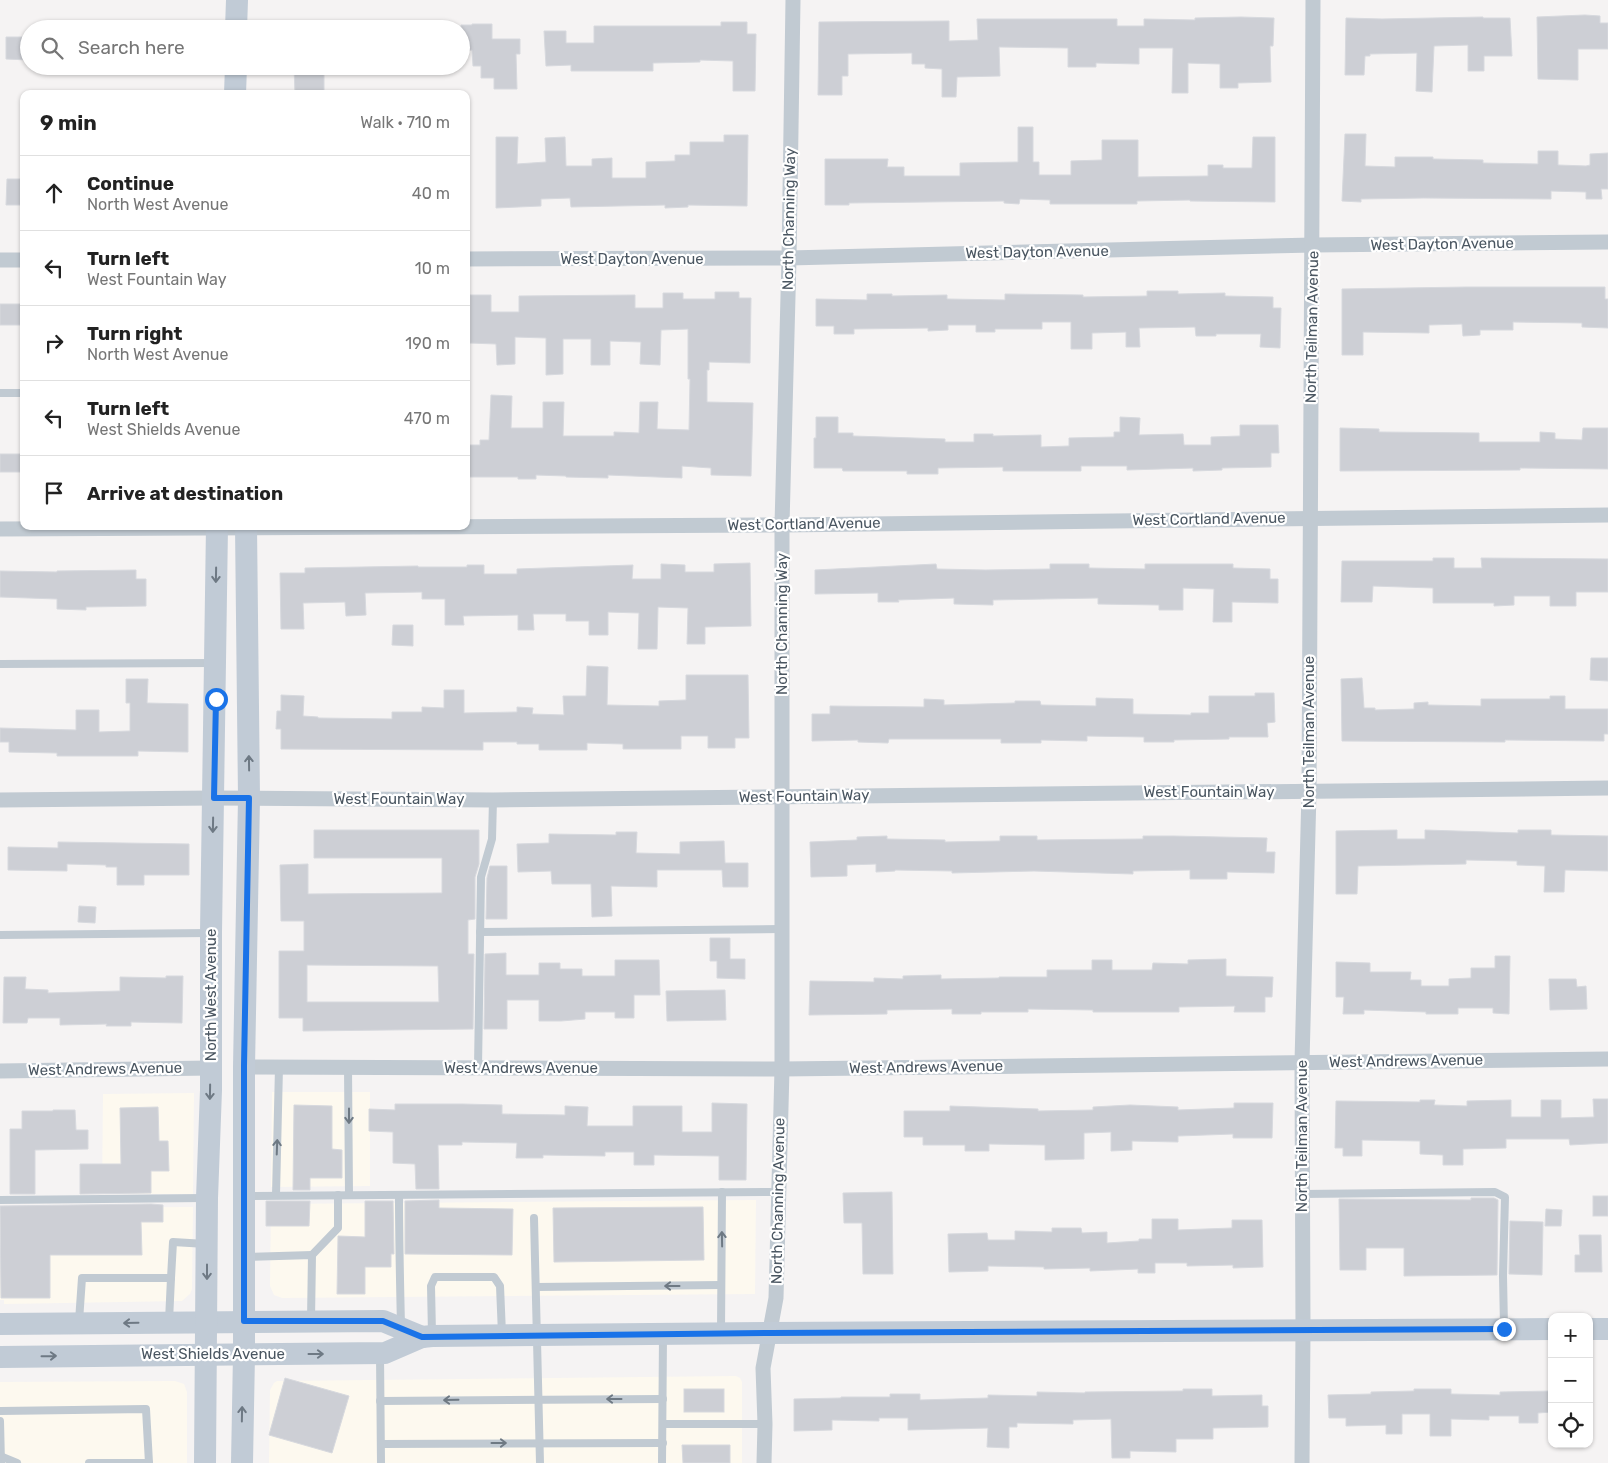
<!DOCTYPE html>
<html lang="en">
<head>
<meta charset="utf-8">
<style>
	body { margin:0; font-family:Rubik,sans-serif; background:#f2f2f2; color:#222 }
	.controls { position:absolute; right:15px; bottom:15px; display:grid; overflow:hidden; border-radius:10px; box-shadow:0 1px 4px #0004 }
	.controls button { width:45px; height:45px; display:grid; place-items:center; padding:0; border:0; border-bottom:1px solid #e0e0e0; background:#fff; color:#222; font:25px sans-serif }
	.stop { position:absolute; width:15px; height:15px; margin:-11px; border:4px solid #1a73e8; border-radius:50%; background:#fff }
	.stop.end { background:#1a73e8; border-color:#fff; box-shadow:0 1px 5px #0008 }
	.list { margin:0; padding:0; list-style:none }
	h2 { display:flex; justify-content:space-between; align-items:center; height:65px; margin:0; padding:0 20px; font-size:21px }
	h2 small { font-size:16px; font-weight:400; color:#767676 }
	.list li { display:grid; grid-template-columns:32px 1fr auto; gap:15px; align-items:center; box-sizing:border-box; height:75px; padding:0 20px; border-top:1px solid #e0e0e0 }
	.list b { display:block; font-size:19px; white-space:nowrap }
	.list p { margin:0; font-size:16px; white-space:nowrap; color:#767676 }
	.list em { font-size:16px; font-style:normal; color:#767676 }
	.icon { flex:none; width:28px; height:28px; fill:none; stroke:currentColor; stroke-width:2; stroke-linecap:round; stroke-linejoin:round }
	.map { position:relative; flex:none; width:1608px; height:1463px; overflow:hidden }
	.search { position:absolute; background:#fff; box-shadow:0 1px 4px #0004; left:20px; top:20px; width:450px; height:55px; display:flex; align-items:center; gap:12px; box-sizing:border-box; padding:0 18px; border-radius:28px; color:#767676; font-size:19px }
	.panel { position:absolute; background:#fff; box-shadow:0 1px 4px #0004; left:20px; top:90px; width:450px; height:440px; border-radius:10px }
	.map>svg:first-child { display:block }
</style>
</head>
<body>
<div class="map">
<svg width="1608" height="1463" viewBox="0 0 1608 1463">
	<rect width="100%" height="100%" fill="#f5f3f3"/>
	<!-- commercial -->
	<g fill="#fdf9ef">
		<path d="M272,1092H370V1186L271,1187Z"/>
		<path d="M194,1093L193,1194H102L103,1094Z"/>
		<path d="M756,1200L755,1294L282,1298L274,1295L270,1286L271,1204Z"/>
		<path d="M193,1207L192,1289L190,1294L182,1301L4,1304V1300H0V1208Z"/>
		<path d="M736,1376L740,1378L742,1382V1463H269L270,1390L274,1383L277,1381Z"/>
		<path d="M175,1381L184,1384L187,1392V1463H0V1382Z"/>
	</g>
	<!-- building -->
	<g fill="#cdcfd5" stroke="#d7d9de" fill-rule="evenodd">
		<path d="M1585,15L1600,16V23H1608V49H1578V80L1538,79L1537,17Z"/>
		<path d="M1241,17L1274,18L1273,46H1270L1271,82L1238,83V88H1220V64L1188,63V93H1172L1173,48H1139V64L1096,63V67H1068V48L999,47L1000,76L957,77L956,97H942V69L925,68V64H912V53L848,54V76H842V95H818L819,22L949,21V41L978,40L977,19H1117V26H1144V19L1195,20V18Z"/>
		<path d="M1483,17V18H1510L1512,56H1484V71H1468V45L1434,46L1432,92L1416,91L1417,53L1370,54V56H1365L1364,75H1345L1346,18L1382,19Z"/>
		<path d="M721,22H747V34H756L755,91H733V61L700,60V62L653,63V71H571V65L546,66L544,31H566V43H594V26H721Z"/>
		<path d="M472,24H492V39H520V54H516L517,89H494V78H481V66H473L472,50L461,51V25H472Z"/>
		<path d="M6,37H29V60L6,59Z"/>
		<path d="M294,66H324V94H295Z"/>
		<path d="M1018,127H1033V162H1039V175H1071V161L1102,160V140H1138V177L1208,176V165H1223V168H1252L1253,137H1275V202L1190,201V200L1137,201V204H1050V200L1020,199L1019,204L1004,203V201L849,203V205H825V159H888L887,167H904V176H960V163L1018,162Z"/>
		<path d="M1345,134H1366L1365,166L1395,167V157H1433V159L1483,160V163L1538,164V151H1558V165L1586,166L1590,165V154L1608,153V189H1601L1602,199H1586V192L1551,191V199L1423,198L1361,199V202L1342,201Z"/>
		<path d="M724,135H748L747,206L688,205V207L665,208V205L571,207L570,198L541,199V206L496,208V137H518L517,164L546,162L545,138L565,137L566,166H592V159L612,158V178H646V162L675,161V155H690V142H724Z"/>
		<path d="M7,179H24V205H6Z"/>
		<path d="M1467,287H1605V299H1608V328L1582,327V323L1513,322V330H1480V335L1463,336L1462,324L1429,325V333L1363,332V355H1342V289Z"/>
		<path d="M1147,291H1178V294L1225,293V296L1273,297V308H1281L1280,348L1260,347L1261,334H1216V336H1196L1195,327L1139,328L1140,347H1126V332L1092,333V349H1071V322H1042V329H995V332H976V325H948V330L928,331V328L854,329V334H834V326H816V299L867,300V294H892V296L947,295V299L1005,300V294L1083,295V297L1147,296Z"/>
		<path d="M715,292H739V298H751L750,363L709,362V370H707V402L753,403L751,476L711,475V468L682,466V478L608,475V478L566,477V476L536,475V479H518V477H469V445H480V440H489L491,395L512,396L511,428H543V402H564L563,436H614V432L639,433L640,402H658L657,429L689,430L690,379H688V329L661,330L660,365L640,364L641,342L610,341V365H591V339H563V374L546,375V338L515,337V364L497,365L496,344L470,343V295H491V312H519V296L635,295V308H663V293H683V299H715Z"/>
		<rect x="0" y="304" width="24" height="21"/>
		<path d="M816,417H838V433H853V436L945,439V442H974V434H993V436L1041,435V447L1069,446V438L1114,437V432H1120V417L1140,418L1139,435L1183,434L1184,445H1211V437L1240,436V425H1278L1279,453H1271V467L1222,468V470L1193,471V468L1127,470V466H1081V471H1003V467L938,468V474H907V471H843L842,468H814V438H816Z"/>
		<path d="M1340,428L1379,429V432L1479,433V442H1540V432L1555,433V439L1582,440L1583,428H1608V469L1520,468V470L1340,471Z"/>
		<rect x="0" y="454" width="24" height="18"/>
		<path d="M1433,558H1454V568H1482L1481,558L1608,559V592H1576V606H1550V596H1514V605L1494,606V603H1433V588L1373,586L1372,602H1341L1342,561H1433Z"/>
		<path d="M750,563L751,626L705,627V644H687L688,608L658,607L657,649H638L639,613L608,612V635H589V621H566V614H533L534,630H518V615L463,616L464,625H445V599H422V592L365,593L366,615L346,616L345,602L303,603L304,629H281L280,573H305V568L418,566V567H467V565H484V574H517V569L633,565L632,579H661V564L685,565V572H714V564Z"/>
		<path d="M936,564L937,569L985,570L1050,569V564H1089V568L1145,569V564H1233V568L1270,569V579H1278V603L1232,602V622H1213L1214,589L1183,588V610H1159V605L1098,604V598L993,600V605L954,604V598L898,600L899,602H878V593L815,594V570Z"/>
		<path d="M136,570V579H146V606L86,607V610L57,609V599L0,597V571L57,572V571Z"/>
		<path d="M393,625H413V646L392,645Z"/>
		<path d="M1591,658H1608V681L1590,680Z"/>
		<path d="M587,666L608,667L607,705L659,706V701L686,700V675H748L749,738H735V748H708V736H681V749H623V744L587,743V750H539V744H517V742H483V750L281,749V729H276L277,711H281V695L304,696L303,716L318,717V718L392,719V712H422V707L444,708V690H464V713L517,712V707L533,708L532,714L564,715L563,696H586Z"/>
		<path d="M1362,678L1364,708H1375V710L1414,709V703L1428,702V705L1481,706V699H1550V696H1565V709H1608V734H1604V741L1505,740V742L1342,741L1341,679Z"/>
		<path d="M126,679H148L147,703L188,704V752L138,751V756H57V753L9,752V742H0V728L76,730V710H99V732L130,731V703H126Z"/>
		<path d="M1255,693H1274L1275,722L1267,723L1268,737H1229V739L1174,740V742H1144V737L1087,736V741L1041,740V743H1001V739H889L888,743L858,742V740L812,741V714H830V706L924,707V699L944,700V705L1015,703V701H1040L1041,705L1096,706V698L1133,699V714L1191,715V713H1209V696H1255Z"/>
		<path d="M314,830H479V864L475,877V919L468,920V954H474L473,1029L303,1031V1018H279V951H304V921H281L280,865L308,864V894L442,893V858H314ZM307,965L438,966L439,1002H307Z"/>
		<path d="M1397,830V839H1425V830L1518,833V830H1551V835L1608,836V871L1565,870L1564,892H1544L1545,866L1517,865V861L1466,860V864L1358,866L1357,894H1336V831Z"/>
		<path d="M616,832H637L636,853L680,854V842L724,841L725,863H748V887H723L722,870H657V887L611,886L612,916L592,917L591,884H552L551,871L518,872L517,844L549,843V834L616,835Z"/>
		<path d="M887,836V839L945,840V842L1000,841V836H1037V840L1143,839V836H1173L1267,838L1266,852H1275L1274,873L1227,872V879H1190V870L1133,871V874L1034,871L952,873V871L895,870V871L876,872V864L847,865V876L811,877L810,842L857,840V837Z"/>
		<path d="M58,842L189,844V875H144V885H117V867H106V865L67,864V871L8,870V847L58,848Z"/>
		<path d="M490,866H507V919H486L487,878Z"/>
		<path d="M79,906L96,907L95,923L78,922Z"/>
		<path d="M710,938H730V959H745V979L717,978V961H710Z"/>
		<path d="M506,953V975H539V963H560V969H582V976H615V960H659L660,995H634V1018H615V1012H585V1019L561,1021H539V1000H507V1029H484L485,954Z"/>
		<path d="M1495,956H1510L1509,1014L1493,1013V1008H1458V1014H1426V1012L1364,1010V1014H1343L1344,997H1336V962L1370,963V972H1411L1410,980H1421V986H1449V979L1471,978V968H1495Z"/>
		<path d="M1226,959V976L1273,977L1272,997H1265V1012H1234L1235,1006L1179,1007V1012H1093V1010L1028,1009V1012H981V1014H952V1009L887,1010V1014L809,1015L810,981L874,982V978L903,979V976L941,975V979L999,978V977H1047V970H1092V960H1112V970H1152L1153,963L1188,964V960Z"/>
		<path d="M166,976H183L182,1023L131,1022V1026H106L107,1024L60,1025V1018H28L27,1023H3L4,977H26L25,989L48,990V993L120,991V977L166,978Z"/>
		<path d="M1549,979H1576L1577,987L1586,986L1587,1009L1550,1010Z"/>
		<path d="M725,990L726,1020L667,1021L666,991Z"/>
		<path d="M1593,1099H1608V1143L1570,1145L1569,1139H1506V1148L1463,1149V1165H1443V1155L1420,1154V1141L1362,1140V1156H1343V1148H1335L1336,1101L1420,1102V1100H1435L1434,1105L1467,1106V1101L1511,1100V1117H1541V1100H1561V1118L1594,1117Z"/>
		<path d="M712,1103L747,1104L746,1180H719V1156L654,1155V1165H634V1152H605V1156L543,1155V1158H516L517,1143L462,1142V1145H438L439,1189H416L415,1164L393,1163V1132L369,1131V1109L395,1110V1104H462L502,1105V1114L565,1115V1106L588,1107L587,1126H633V1106H682V1132H712Z"/>
		<path d="M1234,1103H1273L1272,1138H1233V1134L1178,1136V1142L1132,1141V1150L1111,1151V1132L1084,1133V1159L1045,1160V1145L989,1144V1151H965V1145H923V1137H904V1111H950V1106L1038,1109V1111L1093,1110V1107L1130,1105L1178,1107V1110L1234,1108Z"/>
		<path d="M294,1105L332,1106V1149L342,1150V1178H310V1190H293Z"/>
		<path d="M158,1107L159,1141H168L169,1171H151V1193L80,1194V1164H121L120,1108Z"/>
		<path d="M53,1110H75L76,1130H88V1149L35,1150V1194H10V1129H22V1111H53Z"/>
		<path d="M892,1192L893,1274H863L862,1223H844L843,1193Z"/>
		<rect x="1593" y="1196" width="15" height="20"/>
		<path d="M1471,1198H1494L1498,1200L1497,1275L1404,1276V1248H1366V1270H1340L1339,1199L1471,1200Z"/>
		<path d="M439,1200V1208L513,1209L512,1255L405,1254V1201Z"/>
		<path d="M266,1201H310L309,1226H266Z"/>
		<path d="M365,1201H393L394,1254H391V1267H365V1294H337L338,1236L365,1237Z"/>
		<path d="M151,1204L163,1205V1222H141L142,1255H50V1298H1L0,1206Z"/>
		<path d="M703,1207L704,1260L554,1262L553,1208Z"/>
		<path d="M1546,1209L1562,1210L1561,1226H1545Z"/>
		<path d="M1152,1219H1178V1230L1232,1228V1220H1262L1263,1267L1233,1268V1265L1187,1266V1263H1155V1273H1138V1269L1090,1271V1268L1044,1269V1267L988,1266V1271L949,1272L948,1234L987,1233L988,1240H1015V1231L1052,1232V1228H1081L1082,1233L1107,1232V1243L1139,1241V1239H1152Z"/>
		<path d="M1510,1221L1543,1222L1542,1275L1509,1274Z"/>
		<path d="M1579,1235H1601L1602,1272H1575V1255H1580Z"/>
		<path d="M285,1378L349,1396L332,1453L269,1435Z"/>
		<rect x="684" y="1389" width="40" height="23"/>
		<path d="M1183,1389H1212V1396L1262,1395V1406H1268V1427L1213,1428V1439H1176V1452L1130,1451V1458H1112L1111,1419L1073,1420V1424L1017,1423V1427H1009V1448L987,1447L988,1428L908,1430V1418H879V1421L832,1420V1430L794,1431V1399L841,1398V1397H890V1394H920V1400L988,1398V1395L1037,1396V1392L1085,1393V1392L1183,1391Z"/>
		<path d="M1414,1389H1451V1394L1500,1395V1392L1552,1391V1412L1538,1413V1423H1519V1416H1489V1420L1451,1419V1436H1430V1414H1402V1434H1386V1425L1346,1426V1418H1329L1328,1395L1371,1394V1392L1414,1391Z"/>
		<path d="M682,1445H730V1463H683Z"/>
	</g>
	<g fill="none" stroke-linecap="round" stroke-linejoin="round">
		<!-- lane -->
		<g stroke="#c1cad2" stroke-width="8">
			<path d="M0,393H24"/>
			<path d="M0,664L214,663"/>
			<path d="M480,932L781,929"/>
			<path d="M0,935L209,933"/>
			<path d="M348,1067L349,1195"/>
			<path d="M478,1067L481,877L492,839L493,800"/>
			<path d="M1302,1194L1495,1192L1505,1197L1503,1276L1504,1327"/>
			<path d="M276,1195L279,1067"/>
			<path d="M399,1195C399,1239 400,1282 401,1326"/>
			<path d="M245,1196L778,1192"/>
			<path d="M0,1200L205,1198"/>
			<path d="M534,1218L540,1463"/>
			<path d="M312,1255L338,1228V1195"/>
			<path d="M246,1257L312,1255L311,1320"/>
			<path d="M171,1278L173,1242L206,1244"/>
			<path d="M536,1287L721,1285"/>
			<path d="M79,1321L82,1278H171L169,1321"/>
			<path d="M721,1331L722,1192"/>
			<path d="M432,1334L431,1286L435,1277H494L500,1286L502,1334"/>
			<path d="M380,1355L381,1463"/>
			<path d="M380,1401L663,1399"/>
			<path d="M0,1411L146,1409L149,1463"/>
			<path d="M0,1421L1,1463"/>
			<path d="M663,1424H765"/>
			<path d="M381,1444L663,1443"/>
			<path d="M0,1456L17,1463"/>
			<path d="M89,1463H149"/>
			<path d="M662,1463L663,1335"/>
		</g>
		<!-- street -->
		<g stroke="#c1cad2" stroke-width="15">
			<path d="M466,259L789,258L1313,245L1608,242"/>
			<path d="M0,260H24"/>
			<path d="M0,529L782,525L1608,515"/>
			<path d="M0,800L214,798L493,800L1608,788"/>
			<path d="M244,1067L782,1069L1608,1059"/>
			<path d="M0,1071L211,1068"/>
			<path d="M764,1463L765,1424L763,1368L776,1298L782,1069V525L789,258L793,0"/>
			<path d="M1302,1463L1303,1330L1302,1062L1309,792L1313,0"/>
		</g>
		<!-- secondary -->
		<g stroke="#c1cbd6" stroke-width="22">
			<path d="M236,29L237,0"/>
			<path d="M235,94L236,66"/>
			<path d="M0,1324L383,1321L422,1337"/>
			<path d="M1589,1329H1608"/>
			<path d="M0,1357L385,1353L422,1337L432,1336L770,1333L1552,1329"/>
			<path d="M205,1463L207,1198L211,1090V933L217,526"/>
			<path d="M242,1463L244,1354V1067L249,798L246,526"/>
		</g>
	</g>
	<!-- one-way arrows -->
	<defs><path id="oneway-shaft" d="M-6 0H5M1.5-3L5.5 0L1.5 3" fill="none" stroke-width="1.6" stroke-linecap="round" stroke-linejoin="round" transform="scale(1.25)"/></defs>
	<g stroke="#6e7984">
		<use href="#oneway-shaft" transform="translate(216 575) rotate(91)"/>
		<use href="#oneway-shaft" transform="translate(249 763) rotate(-91)"/>
		<use href="#oneway-shaft" transform="translate(213 825) rotate(91)"/>
		<use href="#oneway-shaft" transform="translate(210 1092) rotate(91)"/>
		<use href="#oneway-shaft" transform="translate(207 1272) rotate(90)"/>
		<use href="#oneway-shaft" transform="translate(131 1323) rotate(179)"/>
		<use href="#oneway-shaft" transform="translate(316 1354)"/>
		<use href="#oneway-shaft" transform="translate(49 1356) rotate(-1)"/>
		<use href="#oneway-shaft" transform="translate(242 1414) rotate(-89)"/>
	</g>
	<g stroke="#6e7983">
		<use href="#oneway-shaft" transform="translate(349 1116) rotate(90)"/>
		<use href="#oneway-shaft" transform="translate(277 1147) rotate(-88)"/>
		<use href="#oneway-shaft" transform="translate(722 1239) rotate(-91)"/>
		<use href="#oneway-shaft" transform="translate(672 1286) rotate(180)"/>
		<use href="#oneway-shaft" transform="translate(614 1399) rotate(180)"/>
		<use href="#oneway-shaft" transform="translate(451 1400) rotate(179)"/>
		<use href="#oneway-shaft" transform="translate(499 1443)"/>
	</g>
	<g fill="none" stroke-linecap="round" stroke-linejoin="round">
		<!-- route -->
		<path stroke="#1a73e8" stroke-width="6" d="M216,699L214,798H249L244,1066V1321H383L422,1337L770,1333L1504,1329"/>
	</g>
	<g text-anchor="middle" stroke-width="4.5" stroke-linejoin="round" paint-order="stroke">
		<!-- street labels -->
		<g font-size="15" fill="#4a5661" stroke="#fff">
			<text transform="translate(789 219) rotate(-89)" y="5">North Channing Way</text>
			<text transform="translate(1442 244) rotate(-1)" y="5">West Dayton Avenue</text>
			<text transform="translate(1037 252) rotate(-1)" y="5">West Dayton Avenue</text>
			<text x="632" y="264">West Dayton Avenue</text>
			<text transform="translate(1312 327) rotate(-89)" y="5">North Teilman Avenue</text>
			<text transform="translate(1209 519) rotate(-1)" y="5">West Cortland Avenue</text>
			<text transform="translate(804 524) rotate(-1)" y="5">West Cortland Avenue</text>
			<text transform="translate(782 624) rotate(-90)" y="5">North Channing Way</text>
			<text transform="translate(1309 732) rotate(-90)" y="5">North Teilman Avenue</text>
			<text x="1209" y="797">West Fountain Way</text>
			<text transform="translate(804 796) rotate(-1)" y="5">West Fountain Way</text>
			<text x="399" y="804">West Fountain Way</text>
			<text transform="translate(211 995) rotate(-90)" y="5">North West Avenue</text>
			<text transform="translate(1406 1061) rotate(-1)" y="5">West Andrews Avenue</text>
			<text transform="translate(926 1067) rotate(-1)" y="5">West Andrews Avenue</text>
			<text x="521" y="1073">West Andrews Avenue</text>
			<text transform="translate(105 1069) rotate(-1)" y="5">West Andrews Avenue</text>
			<text transform="translate(1302 1136) rotate(-90)" y="5">North Teilman Avenue</text>
			<text transform="translate(778 1201) rotate(-89)" y="5">North Channing Avenue</text>
			<text x="213" y="1359">West Shields Avenue</text>
		</g>
	</g>
</svg>
<div class="controls">
<button>+</button>
<button>−</button>
<button><svg class="icon" aria-label="locate" viewBox="0 0 24 24"><circle cx="12" cy="12" r="6"/><path d="M12 2v4M12 18v4M2 12h4M18 12h4"/></svg></button>
</div>
<div class="stop" style="left:216px;top:699px"></div>
<div class="stop end" style="left:1504px;top:1329px"></div>
<div class="search"><svg class="icon" aria-label="search" viewBox="0 0 24 24"><circle cx="10" cy="10" r="6"/><path d="M15 15l6 6"/></svg>Search here</div>
<section class="panel">
<h2>9 min<small>Walk · 710 m</small></h2>
<ul class="list">
<li><svg class="icon" aria-label="ahead" viewBox="0 0 24 24"><path d="M12 20V5M6 11l6-6 6 6"/></svg><div><b>Continue</b><p>North West Avenue</p></div><em>40 m</em></li>
<li><svg class="icon" aria-label="left" viewBox="0 0 24 24"><path d="M17 20v-9H6M10 6l-5 5 5 5"/></svg><div><b>Turn left</b><p>West Fountain Way</p></div><em>10 m</em></li>
<li><svg class="icon" aria-label="right" viewBox="0 0 24 24"><path d="M7 20v-9h11M14 6l5 5-5 5"/></svg><div><b>Turn right</b><p>North West Avenue</p></div><em>190 m</em></li>
<li><svg class="icon" aria-label="left" viewBox="0 0 24 24"><path d="M17 20v-9H6M10 6l-5 5 5 5"/></svg><div><b>Turn left</b><p>West Shields Avenue</p></div><em>470 m</em></li>
<li><svg class="icon" aria-label="arrive" viewBox="0 0 24 24"><path d="M6 21V4h12l-3 4 3 4H6"/></svg><div><b>Arrive at destination</b></div></li>
</ul>
</section>
</div>
</body>
</html>
